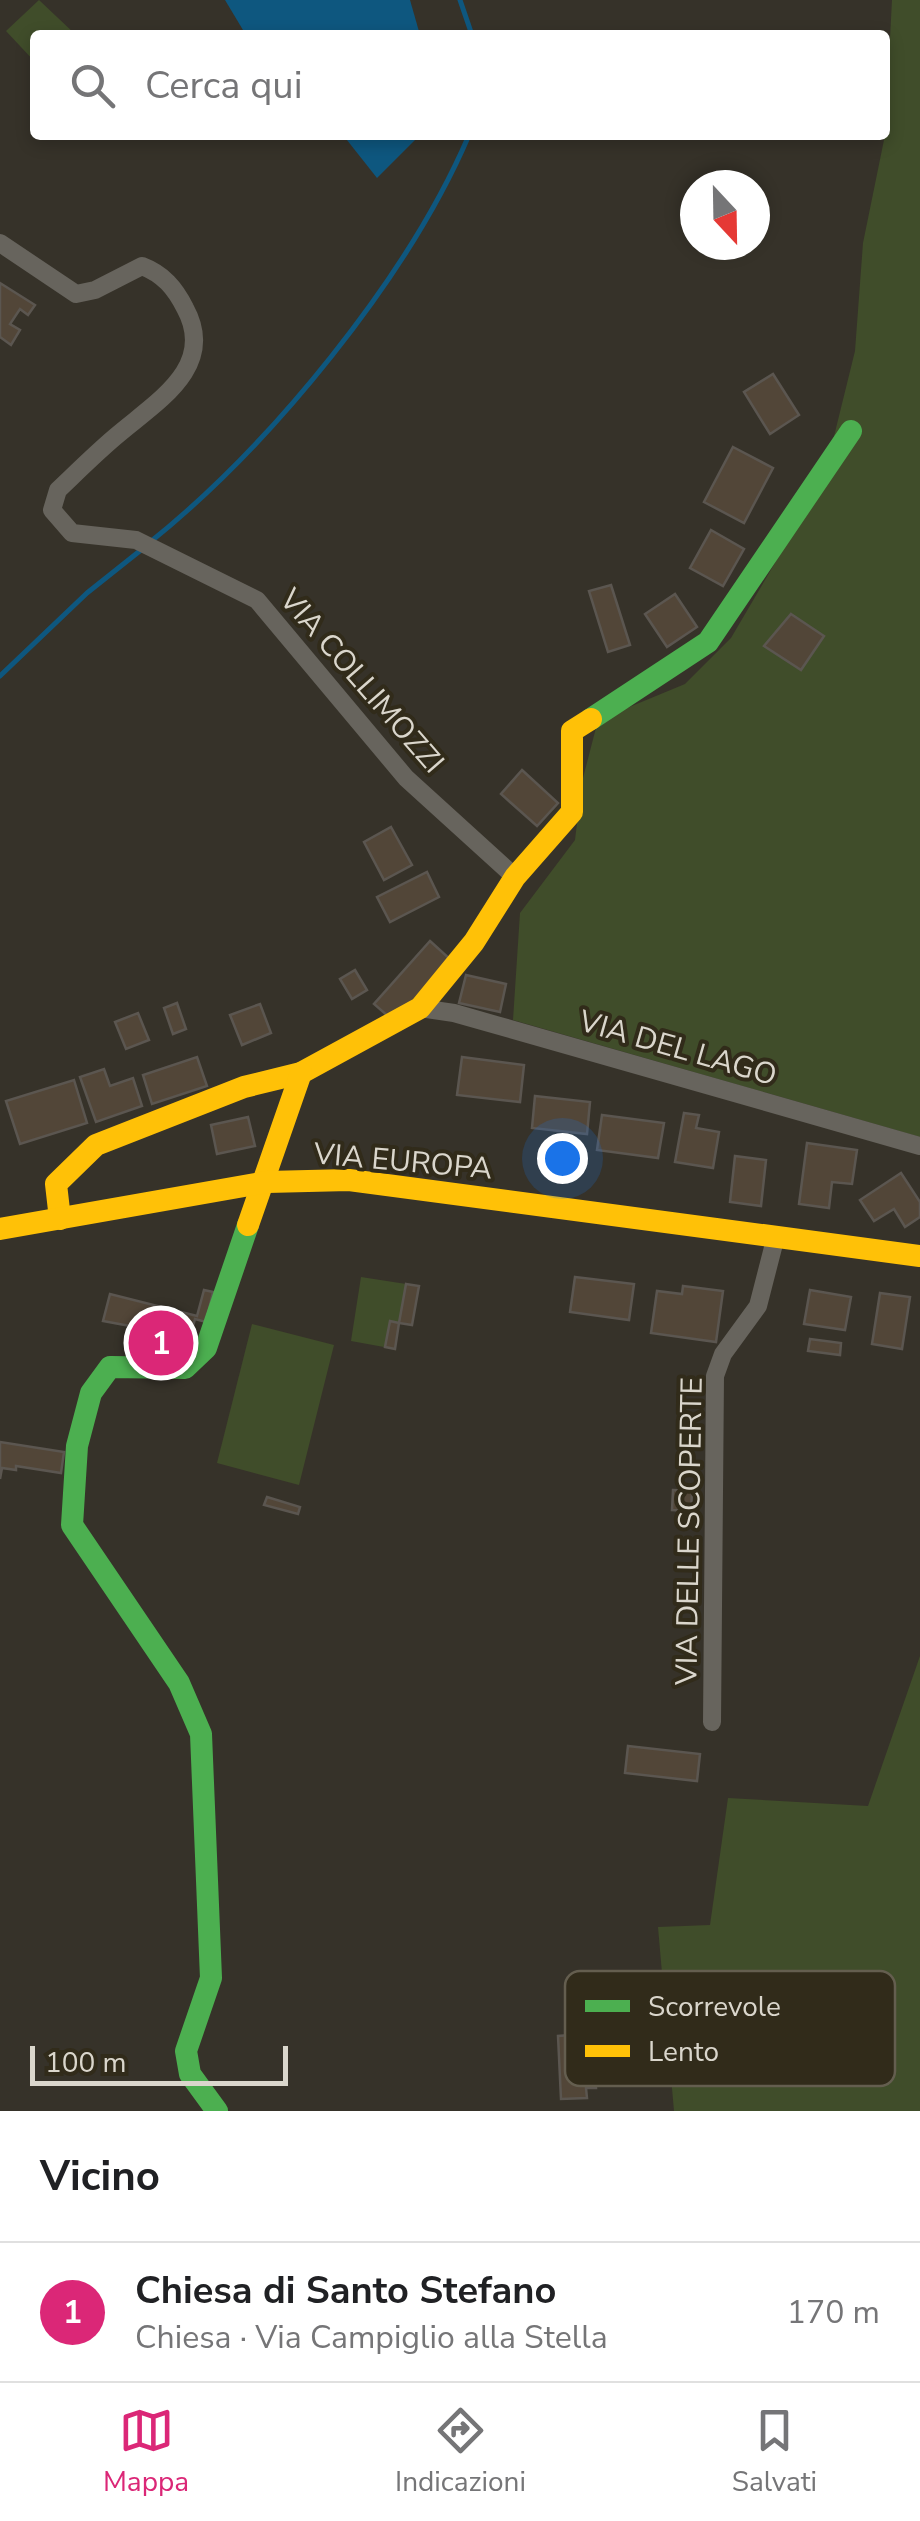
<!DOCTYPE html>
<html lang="it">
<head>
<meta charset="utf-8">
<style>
	body { margin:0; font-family:"Nunito Sans",sans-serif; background:#f2f2f2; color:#202124 }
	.compass { position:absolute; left:680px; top:170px; width:90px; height:90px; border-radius:50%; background:#fff; box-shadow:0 5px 15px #0003; rotate:158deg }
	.scale { position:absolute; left:30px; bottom:25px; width:258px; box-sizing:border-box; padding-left:10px; border:5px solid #dad6cc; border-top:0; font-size:28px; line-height:35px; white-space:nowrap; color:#dad6cc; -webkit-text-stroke:8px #312b1a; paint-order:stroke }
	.you { position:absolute; left:562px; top:1158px; width:35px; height:35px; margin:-25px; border:8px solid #fff; border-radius:50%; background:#1a73e8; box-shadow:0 0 0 15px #1a73e833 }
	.badge { display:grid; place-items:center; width:65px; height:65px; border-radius:50%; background:#db2777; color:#fff; font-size:32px; font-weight:700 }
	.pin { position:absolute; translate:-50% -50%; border:5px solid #fff; box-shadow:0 2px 10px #0006 }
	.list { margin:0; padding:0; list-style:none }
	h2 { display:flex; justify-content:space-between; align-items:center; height:130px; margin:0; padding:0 40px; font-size:42px }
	h2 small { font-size:32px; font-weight:400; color:#757577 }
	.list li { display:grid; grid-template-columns:65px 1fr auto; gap:30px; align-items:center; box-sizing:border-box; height:140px; padding:0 40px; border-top:2px solid #e0e0e0 }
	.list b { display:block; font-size:38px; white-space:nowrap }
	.list p { margin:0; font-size:32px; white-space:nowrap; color:#757577 }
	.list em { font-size:32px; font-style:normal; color:#757577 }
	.icon { flex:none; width:55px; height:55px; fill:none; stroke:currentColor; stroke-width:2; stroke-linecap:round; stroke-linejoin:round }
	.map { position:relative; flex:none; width:920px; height:2111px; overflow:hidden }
	.search { position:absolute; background:#fff; box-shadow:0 5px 15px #0003; left:30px; right:30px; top:30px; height:110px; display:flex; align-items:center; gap:25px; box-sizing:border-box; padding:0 35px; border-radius:10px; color:#757577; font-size:38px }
	.sheet { height:270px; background:#fff }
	nav { display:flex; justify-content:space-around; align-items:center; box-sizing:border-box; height:140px; border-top:2px solid #e0e0e0; background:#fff; font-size:28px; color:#757577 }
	nav a { display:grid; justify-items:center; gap:5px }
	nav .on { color:#db2777 }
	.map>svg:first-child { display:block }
</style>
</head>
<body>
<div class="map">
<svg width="920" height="2111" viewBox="0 0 920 2111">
	<rect width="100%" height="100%" fill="#363229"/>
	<!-- green -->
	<g fill="#404d2a">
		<path d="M39,0L76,35H35V62L6,31Z"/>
		<path d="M892,0H920V1137L513,1020L520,913L575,840L582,782L598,720L685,684L731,638L823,481L855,351L863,243L885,135Z"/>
		<path d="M361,1277L419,1286L412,1325L399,1323L395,1349L351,1341Z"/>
		<path d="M252,1324L334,1345L299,1485L217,1463Z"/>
		<path d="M920,1656V2111H674L658,1927L710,1925L728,1798L868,1806Z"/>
	</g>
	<!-- water -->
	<g fill="#0e577f">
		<path d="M225,0H410L420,35H246Z"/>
		<path d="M343,135H420L377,178Z"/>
	</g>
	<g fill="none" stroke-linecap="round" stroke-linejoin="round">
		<!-- stream -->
		<g stroke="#0e577f" stroke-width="5">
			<path d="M460,0L472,35"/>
			<path d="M149,543C270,446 408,278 469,135"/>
			<path d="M0,676L87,593L141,550"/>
		</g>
	</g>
	<!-- building -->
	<g fill="#524638" stroke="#5b5650" stroke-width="2.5">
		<path d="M0,283L35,305L28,315L20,309L10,324L20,330L11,345L0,337Z"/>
		<path d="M773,374L799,415L770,434L744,392Z"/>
		<path d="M733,447L773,468L744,523L704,502Z"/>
		<path d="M711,530L744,549L723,586L690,568Z"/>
		<path d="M611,585L630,645L608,652L589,591Z"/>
		<path d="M675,594L697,627L667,647L645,614Z"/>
		<path d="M791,614L824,636L801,670L764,646Z"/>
		<path d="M522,770L558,803L537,826L501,794Z"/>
		<path d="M391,827L412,865L384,880L364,842Z"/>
		<path d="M427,872L439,897L390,922L377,897Z"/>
		<path d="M430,941L451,960L404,1013L389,1017L374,1004Z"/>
		<path d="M355,970L367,990L352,999L340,979Z"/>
		<path d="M466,975L506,984L500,1012L459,1003Z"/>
		<path d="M177,1003L186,1029L173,1034L164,1008Z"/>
		<path d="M260,1004L271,1033L242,1045L230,1015Z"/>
		<path d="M138,1013L149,1040L126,1049L115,1022Z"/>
		<path d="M197,1057L207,1086L152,1104L143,1075Z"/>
		<path d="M462,1057L524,1065L520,1102L457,1095Z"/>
		<path d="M104,1069L110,1086L133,1078L142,1106L96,1122L80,1077Z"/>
		<path d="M74,1080L87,1123L20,1144L6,1101Z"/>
		<path d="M535,1096L590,1102L587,1134L532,1128Z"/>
		<path d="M684,1113L699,1115L696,1128L719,1132L713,1168L675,1162Z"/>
		<path d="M602,1115L664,1123L658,1158L597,1150Z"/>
		<path d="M248,1117L255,1146L217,1154L211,1125Z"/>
		<path d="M807,1143L857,1150L852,1184L832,1182L829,1208L799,1204Z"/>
		<path d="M735,1156L766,1160L761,1206L730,1202Z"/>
		<path d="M901,1173L920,1202V1217L905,1227L894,1209L874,1221L860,1200Z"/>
		<path d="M575,1277L634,1284L629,1320L570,1312Z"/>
		<path d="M406,1284L419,1286L412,1325L399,1323Z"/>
		<path d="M683,1286L723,1291L716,1342L651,1333L657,1291L682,1294Z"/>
		<path d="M204,1290L213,1292L206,1322L195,1319L190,1337L103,1321L110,1294L197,1316Z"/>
		<path d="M810,1290L851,1297L845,1330L804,1324Z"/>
		<path d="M880,1293L910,1297L902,1349L872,1344Z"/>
		<path d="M390,1321L399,1323L395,1349L385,1347Z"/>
		<path d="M146,1326L190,1337L184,1361L138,1350L139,1345L128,1342L131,1328L145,1331Z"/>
		<path d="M810,1339L841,1343L840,1355L808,1351Z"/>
		<path d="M0,1442L64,1452L61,1473L16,1466V1470L2,1468L0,1479Z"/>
		<path d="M673,1490L692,1491L691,1511L672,1510Z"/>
		<path d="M267,1497L300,1507L298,1514L264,1505Z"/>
		<path d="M628,1746L700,1754L697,1781L625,1773Z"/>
		<path d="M584,2034L585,2055L594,2054L596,2088H586L587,2098L561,2099L558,2036Z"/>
	</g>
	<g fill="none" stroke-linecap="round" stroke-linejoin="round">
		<!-- street -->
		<g stroke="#67645d" stroke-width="18">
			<path d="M0,243L76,294L95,290L142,266C163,274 175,288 185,308C218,368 154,403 115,437C95,454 77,472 58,490L52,510L72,533L136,540L257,600L406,778L515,877"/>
			<path d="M420,1008L454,1013L920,1146"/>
			<path d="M712,1722L715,1376L723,1354L758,1306L776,1236"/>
		</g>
		<!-- fast -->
		<g stroke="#4caf50" stroke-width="22">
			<path d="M591,719L708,642L851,431"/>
			<path d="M217,2111L190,2074L186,2051L211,1978L201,1734L179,1683L72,1525L77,1446L91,1393L110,1367L185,1368L206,1348L248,1225"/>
		</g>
		<!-- slow -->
		<g stroke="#ffc107" stroke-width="22">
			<path d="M60,1219L56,1184L96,1145L244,1087L301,1073L420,1008L474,942L515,877L572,812V731L591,719"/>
			<path d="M248,1225L301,1073"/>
			<path d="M0,1229L267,1182L349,1180L920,1256"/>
		</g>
	</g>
	<g text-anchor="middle" stroke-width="8" stroke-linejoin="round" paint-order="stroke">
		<!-- street labels -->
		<g font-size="30" fill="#dad6cc" stroke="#312b1a">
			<text transform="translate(362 681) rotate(49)" y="10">VIA COLLIMOZZI</text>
			<text transform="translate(678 1048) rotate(16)" y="10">VIA DEL LAGO</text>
			<text transform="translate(403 1161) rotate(5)" y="10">VIA EUROPA</text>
			<text transform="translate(689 1531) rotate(-89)" y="10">VIA DELLE SCOPERTE</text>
		</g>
	</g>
	<!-- legend -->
	<rect x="565" y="1971" width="330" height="115" rx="15" fill="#312b1a" stroke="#645e4f" stroke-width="2.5"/>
	<rect x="585" y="2000" width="45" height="12" fill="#4caf50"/>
	<rect x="585" y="2045" width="45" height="12" fill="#ffc107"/>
	<g font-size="28" fill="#dad6cc">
		<text x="648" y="2016">Scorrevole</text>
		<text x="648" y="2061">Lento</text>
	</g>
</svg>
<svg class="compass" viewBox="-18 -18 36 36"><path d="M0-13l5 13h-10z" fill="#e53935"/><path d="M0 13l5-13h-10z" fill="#757577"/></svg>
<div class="scale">100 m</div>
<div class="you"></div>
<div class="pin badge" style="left:161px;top:1343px">1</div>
<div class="search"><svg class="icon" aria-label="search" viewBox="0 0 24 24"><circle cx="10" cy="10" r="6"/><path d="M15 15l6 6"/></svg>Cerca qui</div>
</div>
<section class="sheet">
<h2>Vicino<small></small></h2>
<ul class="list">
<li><span class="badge">1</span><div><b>Chiesa di Santo Stefano</b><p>Chiesa · Via Campiglio alla Stella</p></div><em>170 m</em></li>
</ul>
</section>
<nav>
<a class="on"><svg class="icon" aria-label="map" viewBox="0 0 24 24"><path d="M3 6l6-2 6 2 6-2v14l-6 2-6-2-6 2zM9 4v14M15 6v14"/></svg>Mappa</a>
<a><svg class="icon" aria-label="directions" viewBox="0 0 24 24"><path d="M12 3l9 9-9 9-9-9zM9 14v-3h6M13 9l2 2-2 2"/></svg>Indicazioni</a>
<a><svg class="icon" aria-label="saved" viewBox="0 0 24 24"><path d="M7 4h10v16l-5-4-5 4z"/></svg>Salvati</a>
</nav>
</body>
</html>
